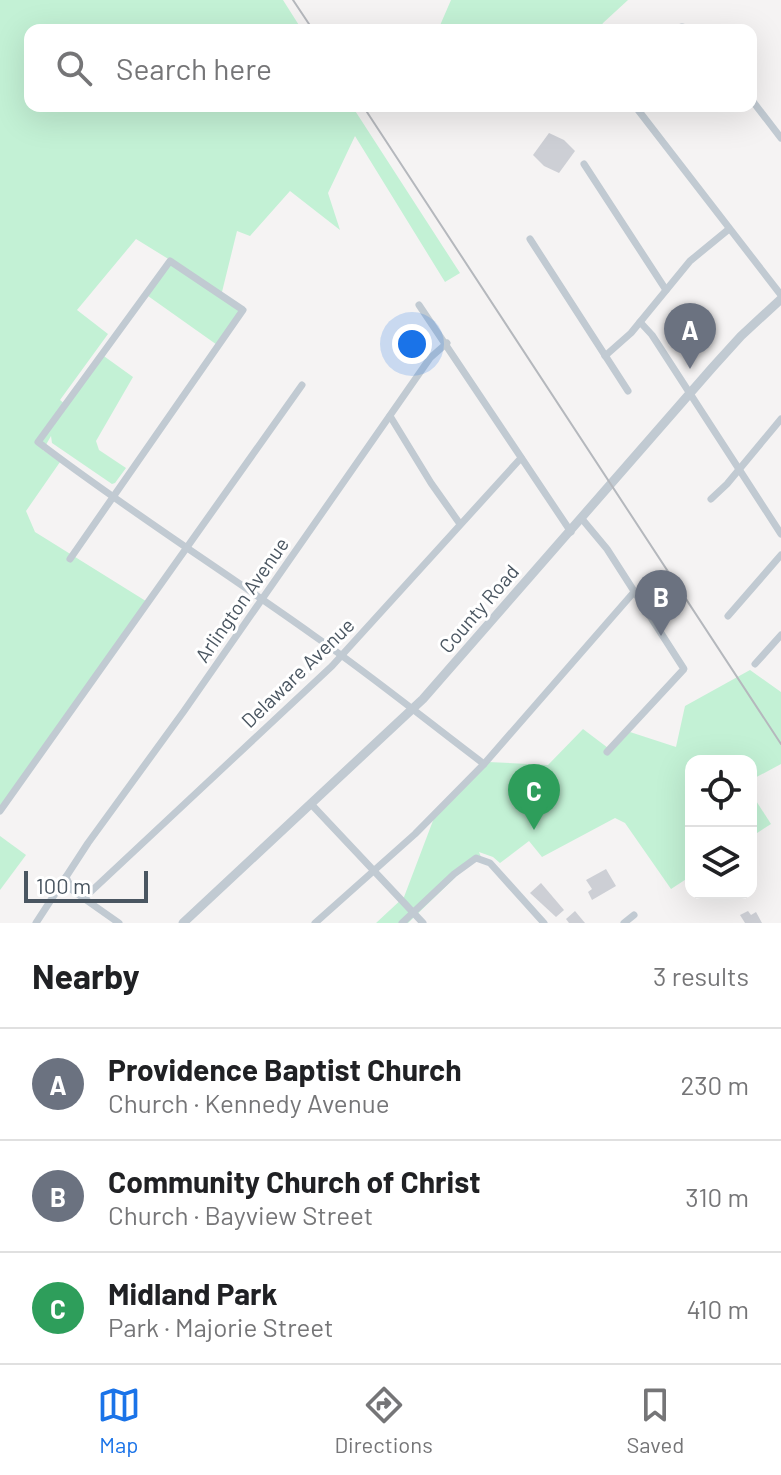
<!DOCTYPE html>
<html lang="en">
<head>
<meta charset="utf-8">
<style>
	body { margin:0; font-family:Barlow,sans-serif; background:#f2f2f2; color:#202124 }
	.controls { position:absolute; right:24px; bottom:24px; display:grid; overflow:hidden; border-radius:16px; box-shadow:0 8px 32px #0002 }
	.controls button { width:72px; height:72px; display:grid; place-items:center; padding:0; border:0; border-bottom:2px solid #e0e0e0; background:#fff; color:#202124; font:40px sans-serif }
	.scale { position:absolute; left:24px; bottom:20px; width:124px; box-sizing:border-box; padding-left:8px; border:4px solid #4a5661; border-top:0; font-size:22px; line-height:28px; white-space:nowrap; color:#4a5661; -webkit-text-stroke:6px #fff; paint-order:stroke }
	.you { position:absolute; left:412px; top:344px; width:28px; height:28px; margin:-20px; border:6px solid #fff; border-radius:50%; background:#1a73e8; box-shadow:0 0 0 12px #1a73e833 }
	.badge { display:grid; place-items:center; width:52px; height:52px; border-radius:50%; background:#1a73e8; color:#fff; font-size:26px; font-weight:700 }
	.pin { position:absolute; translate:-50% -66px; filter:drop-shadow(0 2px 4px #0008) }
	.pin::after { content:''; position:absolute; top:42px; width:28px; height:24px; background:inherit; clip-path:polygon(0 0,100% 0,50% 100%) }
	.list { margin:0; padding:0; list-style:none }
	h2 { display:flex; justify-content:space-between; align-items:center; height:104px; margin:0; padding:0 32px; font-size:34px }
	h2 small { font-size:26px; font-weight:400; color:#757577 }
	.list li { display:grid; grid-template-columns:52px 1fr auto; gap:24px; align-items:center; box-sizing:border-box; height:112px; padding:0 32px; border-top:2px solid #e0e0e0 }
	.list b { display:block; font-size:30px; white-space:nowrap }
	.list p { margin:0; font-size:26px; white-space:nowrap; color:#757577 }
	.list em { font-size:26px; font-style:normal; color:#757577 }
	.icon { flex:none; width:44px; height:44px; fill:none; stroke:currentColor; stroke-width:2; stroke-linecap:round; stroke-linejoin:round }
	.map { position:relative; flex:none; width:781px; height:923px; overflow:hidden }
	.search { position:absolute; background:#fff; box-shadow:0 8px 32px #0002; left:24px; right:24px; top:24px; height:88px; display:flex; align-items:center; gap:20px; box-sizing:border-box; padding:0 28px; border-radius:16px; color:#757577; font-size:30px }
	.sheet { height:440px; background:#fff }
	nav { display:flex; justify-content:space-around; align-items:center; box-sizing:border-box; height:112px; border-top:2px solid #e0e0e0; background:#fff; font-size:22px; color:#757577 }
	nav a { display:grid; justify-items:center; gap:4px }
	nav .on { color:#1a73e8 }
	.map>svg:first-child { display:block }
</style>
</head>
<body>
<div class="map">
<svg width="781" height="923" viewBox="0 0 781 923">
	<rect width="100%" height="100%" fill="#f5f3f3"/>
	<!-- green -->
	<g fill="#c3f1d5">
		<path d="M0,0H283L302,30H30V106H352L460,273L445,282L355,136L328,193L340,230L290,191L250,236L237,231L221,296L244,313L220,347L148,296L170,260L136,239L77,310L108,334L60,400L66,405L101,354L133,377L96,441L99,450L126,468L115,483L112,484L52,443L51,436L43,450L60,462L26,511L35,532L149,603L0,806Z"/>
		<path d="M451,0H628L603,23L599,30H438Z"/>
		<path d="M750,670L781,692V764L751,780V761H691V876L671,889L625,823L615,818L542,857L529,841L500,863L493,857L479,852L481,857L467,866L408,923H376L404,897L434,818L488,762L548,765L583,729L612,751L630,732L676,747L685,706Z"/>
		<path d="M751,793L771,824L751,837Z"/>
		<path d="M0,836L26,855L0,890Z"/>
	</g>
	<!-- building -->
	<g fill="#cdcfd5">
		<path d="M549,133L564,140L575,151L559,173L544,166L533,155Z"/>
		<path d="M606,869L616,886L592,900L588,892L592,889L586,880Z"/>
		<path d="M541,883L564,910L556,917L530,893Z"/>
		<path d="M575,911L585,923H569L566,919Z"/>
		<path d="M748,911L751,915L756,912L762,923H745L740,915Z"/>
	</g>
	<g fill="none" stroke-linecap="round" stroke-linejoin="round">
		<!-- minor -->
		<g stroke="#c1cad2" stroke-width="7">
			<path d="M671,30L682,27L695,30"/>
			<path d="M751,99L781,138"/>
			<path d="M635,106L781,295"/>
			<path d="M584,164L666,290"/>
			<path d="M530,239L628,391"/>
			<path d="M419,305L571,532"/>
			<path d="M640,322L652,335L781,534"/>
			<path d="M605,356L631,333L690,261L729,229"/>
			<path d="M390,416L431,483L460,524"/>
			<path d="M711,499L727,484L781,419"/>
			<path d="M582,519L607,549L684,669L607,752"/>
			<path d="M70,559L243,310L170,261L38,442C127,510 222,570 313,635C372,676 427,721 484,764"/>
			<path d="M728,616L781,555"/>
			<path d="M755,664L781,635"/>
			<path d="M311,804L423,923"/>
			<path d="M0,811L302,385"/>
			<path d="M66,877L72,890L119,923"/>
			<path d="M84,898L332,666L521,458"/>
			<path d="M36,923L88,843L184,711L430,358L447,343"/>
			<path d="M315,923L415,834L484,764L634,592"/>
			<path d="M402,923L454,874L476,858L490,863L544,923"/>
			<path d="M624,923L634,915"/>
		</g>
		<!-- tertiary -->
		<path stroke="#c1cad2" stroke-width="9" d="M183,923L423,699L712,368L741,336L781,299"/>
		<!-- rail -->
		<g stroke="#b5b8bd" stroke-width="2">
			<path d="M293,0L313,30"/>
			<path d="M363,106L781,744"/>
		</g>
	</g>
	<g text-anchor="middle" stroke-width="6" stroke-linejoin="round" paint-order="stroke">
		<!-- street labels -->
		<g font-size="20" fill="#4a5661" stroke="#fff">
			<text transform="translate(242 600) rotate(-55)" y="7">Arlington Avenue</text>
			<text transform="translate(479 609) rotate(-49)" y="7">County Road</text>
			<text transform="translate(298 673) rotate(-44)" y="7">Delaware Avenue</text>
		</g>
	</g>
</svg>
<div class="controls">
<button><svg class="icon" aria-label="locate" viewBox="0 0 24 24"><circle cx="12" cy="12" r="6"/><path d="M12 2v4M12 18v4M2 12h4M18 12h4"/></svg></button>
<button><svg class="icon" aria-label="layers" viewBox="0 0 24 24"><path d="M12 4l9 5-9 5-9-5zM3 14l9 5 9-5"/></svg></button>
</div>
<div class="scale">100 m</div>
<div class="you"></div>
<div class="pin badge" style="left:690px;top:369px;background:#6b7280">A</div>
<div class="pin badge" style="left:661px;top:636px;background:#6b7280">B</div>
<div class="pin badge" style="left:534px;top:830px;background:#2e9e5b">C</div>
<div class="search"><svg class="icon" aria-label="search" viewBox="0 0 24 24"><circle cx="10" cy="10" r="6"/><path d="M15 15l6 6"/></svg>Search here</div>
</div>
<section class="sheet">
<h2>Nearby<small>3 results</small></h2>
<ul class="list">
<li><span class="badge" style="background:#6b7280">A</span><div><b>Providence Baptist Church</b><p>Church · Kennedy Avenue</p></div><em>230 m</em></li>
<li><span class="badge" style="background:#6b7280">B</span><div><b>Community Church of Christ</b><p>Church · Bayview Street</p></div><em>310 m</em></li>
<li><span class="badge" style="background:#2e9e5b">C</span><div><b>Midland Park</b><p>Park · Majorie Street</p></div><em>410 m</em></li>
</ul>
</section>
<nav>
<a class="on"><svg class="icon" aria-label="map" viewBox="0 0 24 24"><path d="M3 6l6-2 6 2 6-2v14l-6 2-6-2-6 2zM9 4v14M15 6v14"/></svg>Map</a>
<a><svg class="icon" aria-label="directions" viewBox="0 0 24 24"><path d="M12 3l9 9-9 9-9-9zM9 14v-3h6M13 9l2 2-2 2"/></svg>Directions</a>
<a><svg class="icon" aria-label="saved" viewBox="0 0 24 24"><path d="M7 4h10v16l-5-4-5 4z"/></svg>Saved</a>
</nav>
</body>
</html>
